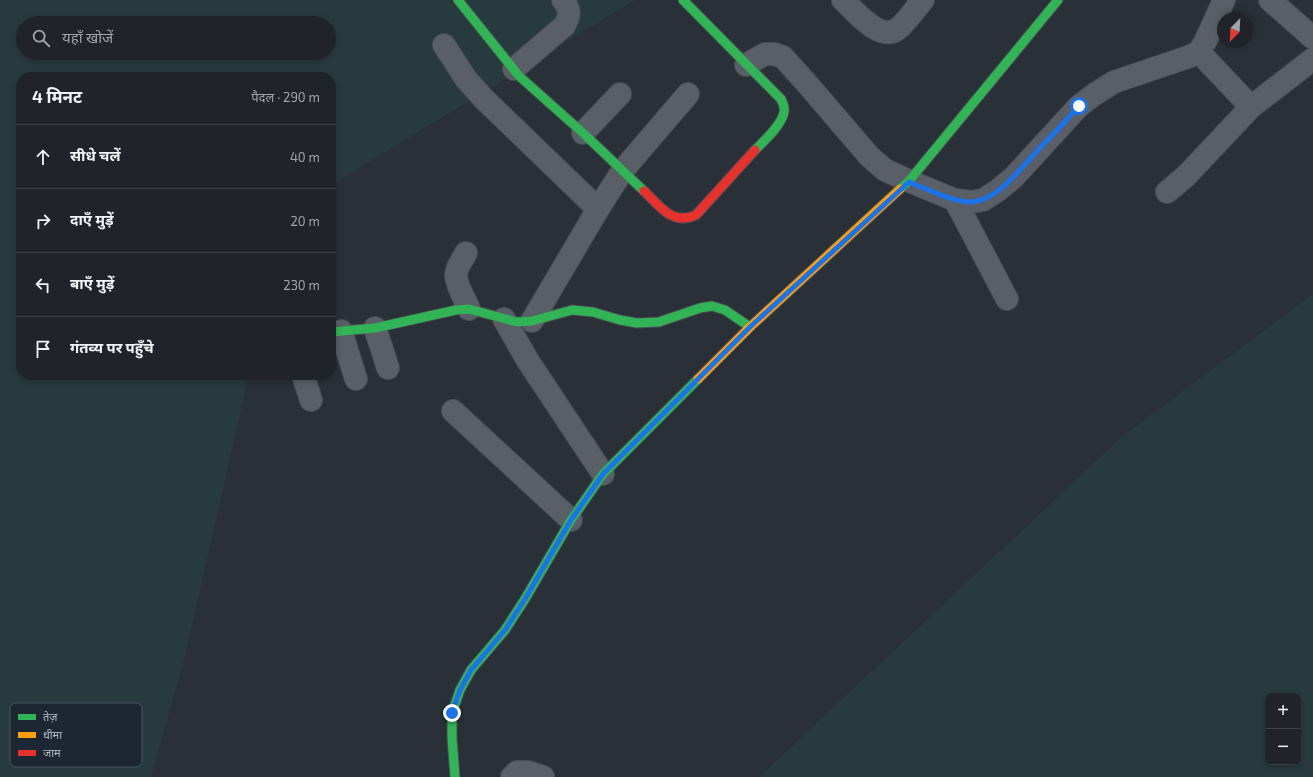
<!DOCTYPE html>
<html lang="hi">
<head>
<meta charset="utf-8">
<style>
	body { margin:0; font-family:"Exo 2","Noto Sans Devanagari",sans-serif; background:#282c32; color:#f1f3f6 }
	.controls { position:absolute; right:12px; bottom:12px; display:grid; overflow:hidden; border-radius:8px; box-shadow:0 2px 6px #0003 }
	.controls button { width:36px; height:36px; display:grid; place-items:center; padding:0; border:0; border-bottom:1px solid #3d4147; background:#20242a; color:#f1f3f6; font:20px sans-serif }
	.compass { position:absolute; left:1217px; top:12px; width:36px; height:36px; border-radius:50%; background:#20242a; box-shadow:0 2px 6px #0003; rotate:204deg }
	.stop { position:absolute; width:12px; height:12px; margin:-9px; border:3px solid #1a73e8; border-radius:50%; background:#fff }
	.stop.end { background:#1a73e8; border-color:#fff; box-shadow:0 1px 4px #0008 }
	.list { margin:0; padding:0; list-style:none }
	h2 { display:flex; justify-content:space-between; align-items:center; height:52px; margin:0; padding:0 16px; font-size:17px }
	h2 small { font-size:13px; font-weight:400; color:#a2a4a8 }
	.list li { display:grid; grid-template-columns:26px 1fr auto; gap:12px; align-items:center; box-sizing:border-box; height:64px; padding:0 16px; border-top:1px solid #3d4147 }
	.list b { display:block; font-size:15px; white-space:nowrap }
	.list em { font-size:13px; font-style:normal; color:#a2a4a8 }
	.icon { flex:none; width:22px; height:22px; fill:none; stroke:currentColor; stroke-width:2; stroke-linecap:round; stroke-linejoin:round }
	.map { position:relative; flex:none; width:1313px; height:777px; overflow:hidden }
	.search { position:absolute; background:#20242a; box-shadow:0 2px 6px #0003; left:16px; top:16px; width:320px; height:44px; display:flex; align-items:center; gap:10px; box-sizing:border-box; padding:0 14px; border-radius:22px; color:#a2a4a8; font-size:15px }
	.panel { position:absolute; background:#20242a; box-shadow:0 2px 6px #0003; left:16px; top:72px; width:320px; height:308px; border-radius:16px }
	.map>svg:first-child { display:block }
</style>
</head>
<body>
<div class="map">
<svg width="1313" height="777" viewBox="0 0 1313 777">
	<rect width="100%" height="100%" fill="#2a3038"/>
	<!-- green -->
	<g fill="#273a3e" fill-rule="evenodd">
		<path d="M0,0H635L331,185V77H21V375H249L184,660L151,777H0ZM23,23H329V53H23Z"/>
		<path d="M1313,294V777H759L1124,435ZM1268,696H1298V762H1268Z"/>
	</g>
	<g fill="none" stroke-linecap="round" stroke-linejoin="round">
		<!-- street casing -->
		<g stroke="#484c53" stroke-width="24">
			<g id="street">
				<path d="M843,0C855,11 881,44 899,28C908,20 915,9 923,0"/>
				<path d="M1270,0L1313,38"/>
				<path d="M444,45L466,79L483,98L598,209"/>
				<path d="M1199,52L1251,107"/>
				<path d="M746,65L765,54H774L783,57L809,86L869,156L885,170L909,181L955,200L971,202L983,200L997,191L1014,177L1079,106L1095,94L1114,82L1188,57L1199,52L1206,40L1224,0"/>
				<path d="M514,69L564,26C570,16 571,10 563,0"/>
				<path d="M583,133L620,94"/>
				<path d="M1167,192L1186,176L1251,107L1313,59"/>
				<path d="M955,200L1007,299"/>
				<path d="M466,253C462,260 456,268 456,276C457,287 465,299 469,309"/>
				<path d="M504,319L528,361L603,474"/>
				<path d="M532,321L598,209L623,170L688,94"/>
				<path d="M375,328L388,368"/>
				<path d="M341,331L356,379"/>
				<path d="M303,375L311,400"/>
				<path d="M453,411L571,520"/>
				<path d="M512,777L517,772H528L543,777"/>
			</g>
		</g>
		<!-- fast casing -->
		<g stroke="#484c53" stroke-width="11">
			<g id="fast">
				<path d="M458,0L519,76L583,133L644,191"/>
				<path d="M683,0L781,99C783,103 785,107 784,112C782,125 764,141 755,150"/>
				<path d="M900,189L909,181L1058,0"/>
				<path d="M331,332L375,328L456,310L469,309L517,322L532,321L572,310L593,312L620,320L637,323L659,322L700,308L712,306L725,310L750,327"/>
				<path d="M455,777L452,738V713L460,690L471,670L505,630L525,599L571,520L603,474L698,379"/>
			</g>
		</g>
		<!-- slow casing -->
		<g stroke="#484c53" stroke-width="11">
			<path id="slow" d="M698,379L750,327L900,189"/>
		</g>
		<!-- jam casing -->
		<g stroke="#484c53" stroke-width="11">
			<path id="jam" d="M644,191C660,206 672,226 696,215L755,150"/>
		</g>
		<!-- street -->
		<use href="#street" stroke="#5a5e66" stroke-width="22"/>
		<!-- fast -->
		<use href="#fast" stroke="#30b455" stroke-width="9"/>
		<!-- slow -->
		<use href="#slow" stroke="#ff9f0a" stroke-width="9"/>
		<!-- jam -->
		<use href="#jam" stroke="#e5322d" stroke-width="9"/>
	</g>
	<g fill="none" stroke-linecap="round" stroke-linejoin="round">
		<!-- route -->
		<path stroke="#1a73e8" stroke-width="5" d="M452,713L460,690L471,670L505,630L525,599L571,520L603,474L750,327L909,182C925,188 955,203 972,202C998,200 1021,168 1038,150C1052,136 1066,121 1079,106"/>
	</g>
	<!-- legend -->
	<rect x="10" y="703" width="132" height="64" rx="6" fill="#1d2633" stroke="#4a5360" stroke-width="1"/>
	<rect x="18" y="714" width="18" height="6" fill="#30b455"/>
	<rect x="18" y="732" width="18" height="6" fill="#ff9f0a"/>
	<rect x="18" y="750" width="18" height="6" fill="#e5322d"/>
	<g font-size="11" fill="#b4bcc9">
		<text x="43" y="721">तेज़</text>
		<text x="43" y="739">धीमा</text>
		<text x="43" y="757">जाम</text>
	</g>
</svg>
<div class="controls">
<button>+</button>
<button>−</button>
</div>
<svg class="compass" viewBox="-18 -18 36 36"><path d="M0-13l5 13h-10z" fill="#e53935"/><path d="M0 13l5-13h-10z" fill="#a2a4a8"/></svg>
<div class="stop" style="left:1079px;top:106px"></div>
<div class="stop end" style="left:452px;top:713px"></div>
<div class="search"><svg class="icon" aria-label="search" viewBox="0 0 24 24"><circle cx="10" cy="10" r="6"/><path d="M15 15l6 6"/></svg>यहाँ खोजें</div>
<section class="panel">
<h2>4 मिनट<small>पैदल · 290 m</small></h2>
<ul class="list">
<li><svg class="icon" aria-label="ahead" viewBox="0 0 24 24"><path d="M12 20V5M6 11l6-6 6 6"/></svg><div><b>सीधे चलें</b></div><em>40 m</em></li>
<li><svg class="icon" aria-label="right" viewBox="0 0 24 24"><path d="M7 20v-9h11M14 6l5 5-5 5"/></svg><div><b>दाएँ मुड़ें</b></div><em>20 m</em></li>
<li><svg class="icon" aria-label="left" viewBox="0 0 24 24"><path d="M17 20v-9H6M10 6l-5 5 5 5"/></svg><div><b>बाएँ मुड़ें</b></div><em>230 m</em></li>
<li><svg class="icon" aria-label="arrive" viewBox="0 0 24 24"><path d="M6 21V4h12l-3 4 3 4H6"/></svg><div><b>गंतव्य पर पहुँचे</b></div></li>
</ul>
</section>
</div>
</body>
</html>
